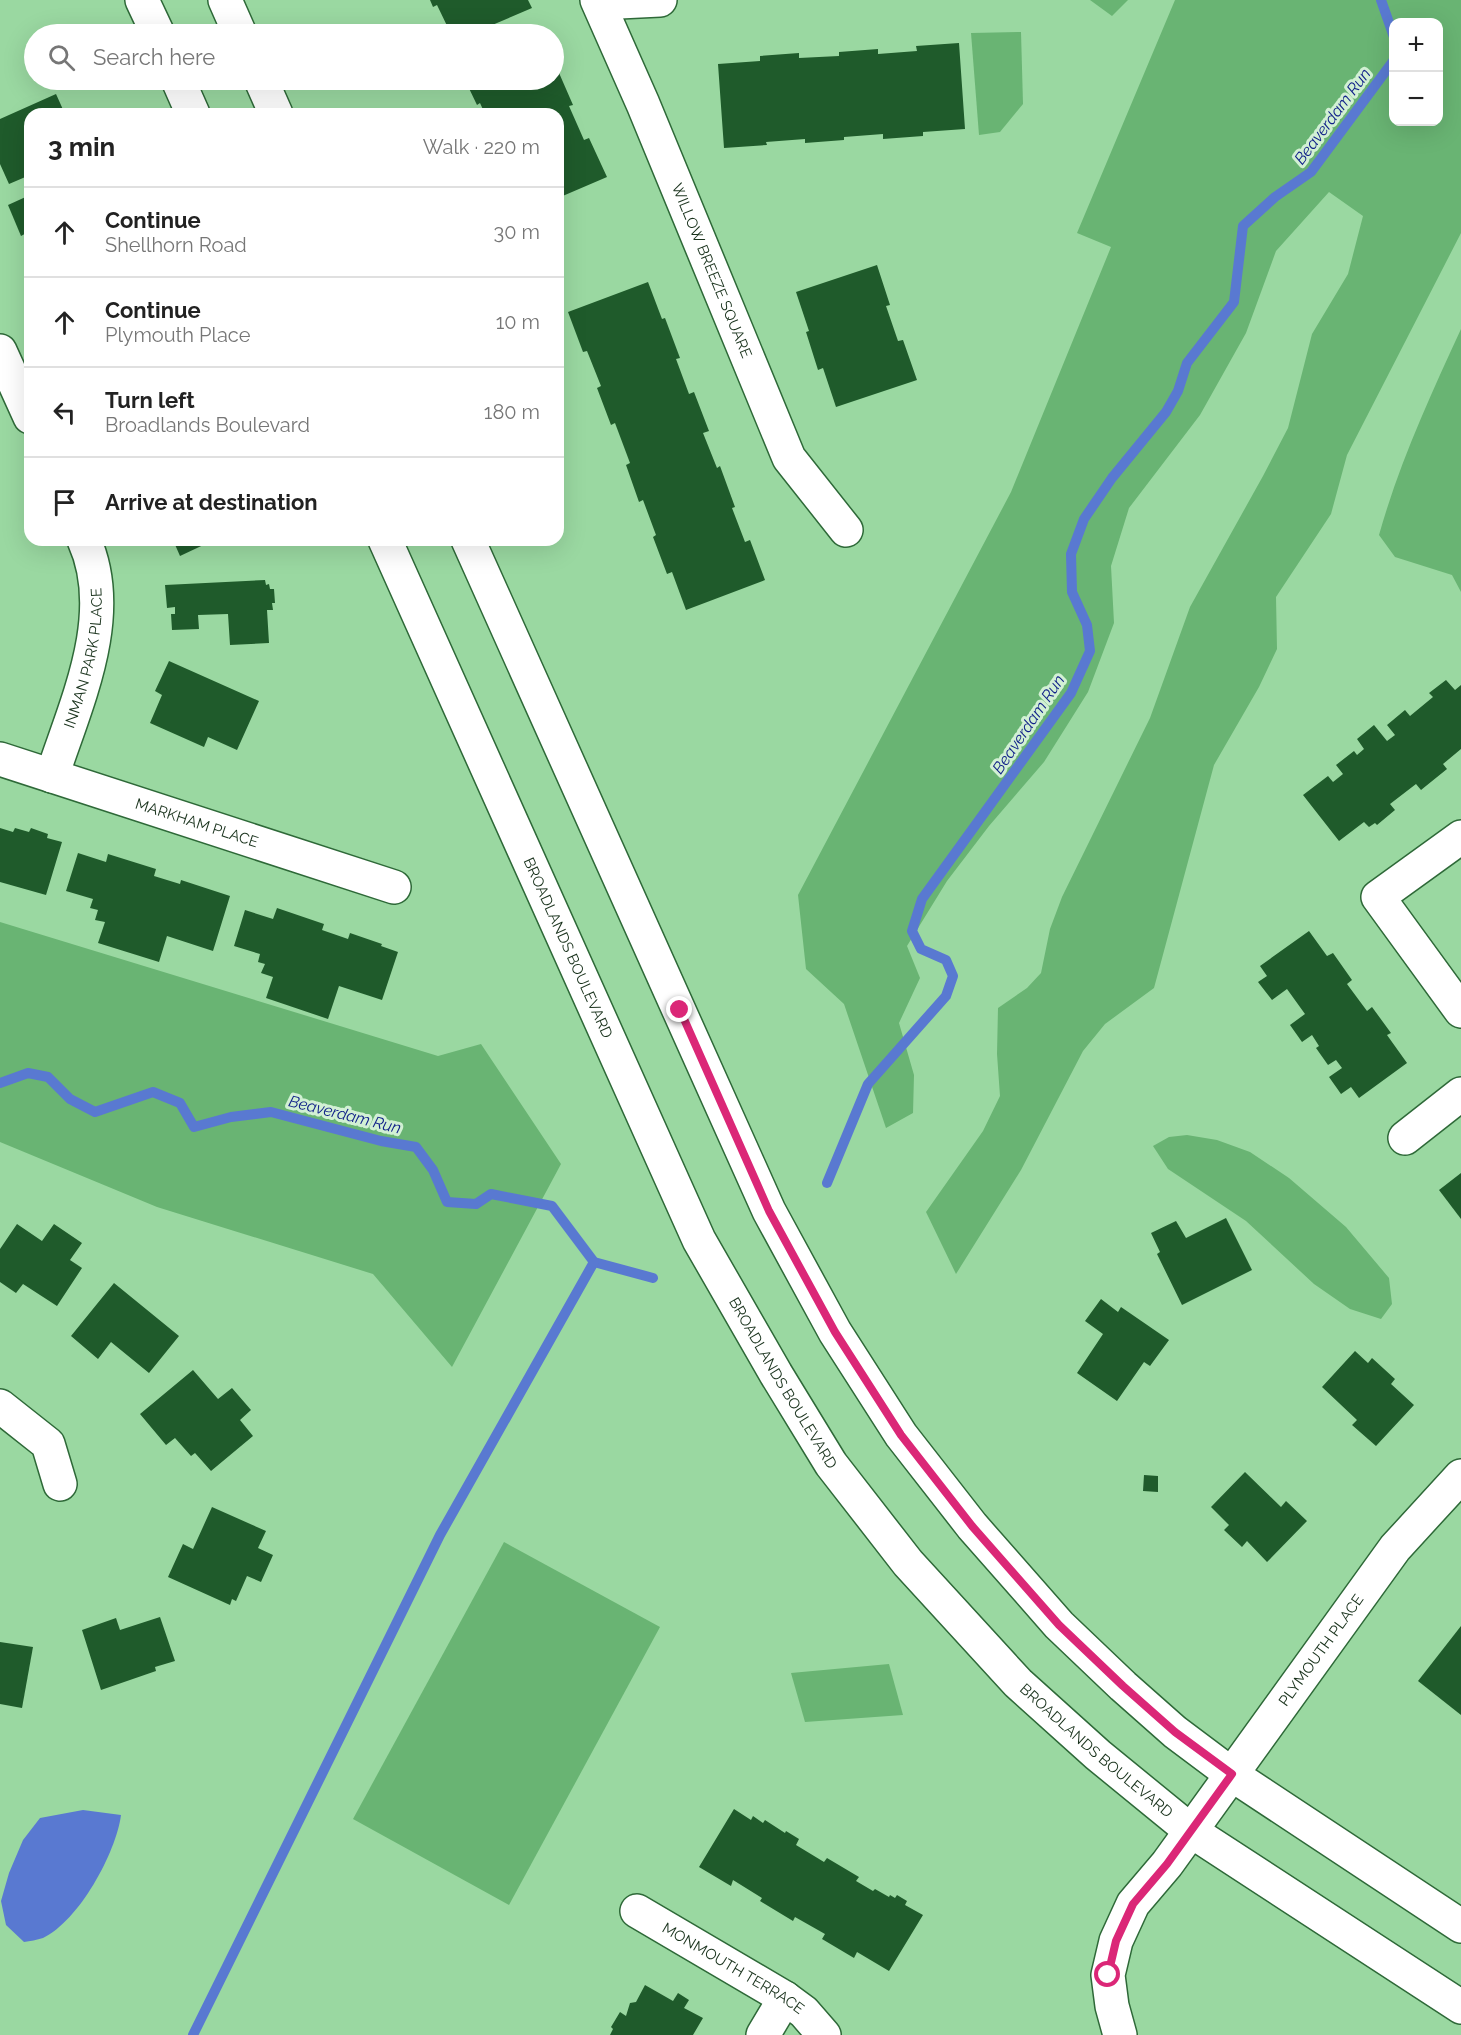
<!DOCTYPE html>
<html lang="en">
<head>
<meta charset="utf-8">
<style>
	body { margin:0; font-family:Raleway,sans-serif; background:#f6f6f6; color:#222 }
	.controls { position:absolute; right:18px; top:18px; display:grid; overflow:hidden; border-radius:12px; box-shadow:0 6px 24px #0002 }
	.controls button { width:54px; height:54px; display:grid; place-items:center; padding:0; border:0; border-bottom:2px solid #e0e0e0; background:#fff; color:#222; font:30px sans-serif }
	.stop { position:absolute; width:18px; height:18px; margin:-14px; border:4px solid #db2777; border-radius:50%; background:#fff }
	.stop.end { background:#db2777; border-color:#fff; box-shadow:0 2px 6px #0008 }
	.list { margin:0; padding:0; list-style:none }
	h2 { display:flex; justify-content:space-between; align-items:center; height:78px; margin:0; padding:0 24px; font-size:26px }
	h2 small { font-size:20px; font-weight:400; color:#767676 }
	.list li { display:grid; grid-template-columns:39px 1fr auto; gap:18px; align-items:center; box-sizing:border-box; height:90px; padding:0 24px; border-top:2px solid #e0e0e0 }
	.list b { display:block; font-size:22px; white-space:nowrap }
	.list p { margin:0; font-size:20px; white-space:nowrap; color:#767676 }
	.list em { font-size:20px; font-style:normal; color:#767676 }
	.icon { flex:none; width:33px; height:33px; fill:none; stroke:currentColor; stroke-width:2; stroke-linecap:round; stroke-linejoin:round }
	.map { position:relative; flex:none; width:1461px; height:2035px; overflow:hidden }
	.search { position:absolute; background:#fff; box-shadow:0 6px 24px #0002; left:24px; top:24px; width:540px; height:66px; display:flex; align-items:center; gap:15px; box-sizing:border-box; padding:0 21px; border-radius:33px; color:#767676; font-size:22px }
	.panel { position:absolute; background:#fff; box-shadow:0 6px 24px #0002; left:24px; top:108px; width:540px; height:438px; border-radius:18px }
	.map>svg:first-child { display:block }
</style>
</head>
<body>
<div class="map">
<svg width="1461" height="2035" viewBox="0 0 1461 2035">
	<rect width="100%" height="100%" fill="#9ad8a1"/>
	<!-- green -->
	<g fill="#69b473" fill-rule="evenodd">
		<path d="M1090,0H1128L1112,16Z"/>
		<path d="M1175,0H1461V233L1347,455L1331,514L1276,597L1277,649L1259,687L1214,765L1154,988L1105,1024L1083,1051L1021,1170L956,1274L926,1212L983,1131L1000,1096L997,1054L998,1008L1027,988L1041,973L1050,929L1062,897L1150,718L1190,607L1263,476L1288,428L1312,334L1348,274L1363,216L1329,192L1276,251L1246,333L1200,415L1129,508L1111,566L1114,623L1088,692L1044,762L989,826L947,881L907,946L920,978L899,1023L914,1075L913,1113L886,1128L844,1004L806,969L798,895L1011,492L1111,247L1077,233ZM1394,22H1438V122H1394Z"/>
		<path d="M1021,32L1023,104L1000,132L979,135L971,33Z"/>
		<path d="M1461,329V592L1452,575L1395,557L1379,535C1399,464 1430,396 1461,329Z"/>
		<path d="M0,922L438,1056L481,1044L561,1164L452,1367L373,1274L157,1207L0,1142Z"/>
		<path d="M1187,1135L1217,1140L1250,1152L1289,1178L1346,1227L1389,1278L1392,1304L1381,1319L1350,1309L1314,1284L1246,1221L1168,1169L1153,1146L1169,1137Z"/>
		<path d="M504,1542L660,1627L509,1905L353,1819Z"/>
		<path d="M889,1664L903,1715L805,1722L791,1673Z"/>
	</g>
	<!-- water -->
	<path fill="#5979d1" d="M83,1810L121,1815C116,1853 79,1921 43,1938C37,1940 30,1941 24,1942L6,1925L1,1901L9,1873L23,1840L40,1818Z"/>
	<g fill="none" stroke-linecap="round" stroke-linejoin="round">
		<!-- stream -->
		<g stroke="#5979d1" stroke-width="10">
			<path d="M1381,0L1394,37"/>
			<path d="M0,1083L28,1073L48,1077L70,1099L95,1112L153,1092L180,1103L194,1127L231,1117L271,1112L381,1141L416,1147L433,1170L447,1202L476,1204L491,1194L552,1206L594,1262L653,1278"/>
			<path d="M827,1183L868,1084L946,996L953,976L946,960L921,949L912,931L922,899L1071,693L1090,651L1087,625L1072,592L1071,554L1084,519L1112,478L1166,412L1178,391L1187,363L1234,302L1243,226L1275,197L1311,172L1394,60"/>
			<path d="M193,2035L440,1535L594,1262"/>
		</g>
	</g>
	<!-- building -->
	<g fill="#1f5b2b">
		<path d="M430,0H528L532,8L471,34H451L437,5L433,7Z"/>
		<path d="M959,43L965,129L923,132V136L883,139V134L844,137V140L805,143V139L766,142L767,145L724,148L718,64L760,61V56L799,53V58L839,56V52L878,49V54L917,51L916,46Z"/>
		<path d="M556,66L573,105L569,106L584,140L589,138L607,177L558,198V114H485L480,103L477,105L465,80H554V67Z"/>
		<path d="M56,94L65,114H30V175L9,184L0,164V119Z"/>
		<path d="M30,195V231L21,236L8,205Z"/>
		<path d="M877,265L890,305L886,306L898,341L903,340L917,380L836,407L823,368L818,370L806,332L809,331L796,292Z"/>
		<path d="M648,282L662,319L665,318L680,358L676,359L689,394L694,392L709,431L703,433L717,468L720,466L735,507L732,508L745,542L750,540L765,580L686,610L672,572L667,574L653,537L656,535L643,500L639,502L626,465L630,463L615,423L611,425L597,388L601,386L587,351L583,352L568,312Z"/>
		<path d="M173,540H214L180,556Z"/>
		<path d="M265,580L266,585L269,584L270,589H274L275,603H272L273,610H267L269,643L230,645L228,614L198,615L199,629L172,630L171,614H175V607L167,608L165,585Z"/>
		<path d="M169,661L259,701L237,750L208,737L204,747L150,723L162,695L155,691Z"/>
		<path d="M1446,680L1455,690L1461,685V749L1443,764L1447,769L1421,790L1416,784L1390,804L1395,810L1377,825L1375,823L1369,827L1364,822L1339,841L1303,795L1328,776L1333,782L1343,774L1336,765L1354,751L1357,755L1364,749L1357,739L1374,725L1387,741L1395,735L1387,725L1405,710L1410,716L1433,697L1429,693Z"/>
		<path d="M0,828L13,832L15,828L29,832L31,828L48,834L47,838L62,842L46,895L0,882Z"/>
		<path d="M78,853L106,862L108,854L156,869L154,876L180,884L181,880L230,896L213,951L167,936L159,962L98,943L105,922L95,920L98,910L90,908L93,899L66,891Z"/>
		<path d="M277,908L324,924L322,930L348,939L350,933L382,944L381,946L398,952L382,1000L339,986L328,1019L266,998L273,977L261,973L265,964L258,962L260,954L234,946L245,910L273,919Z"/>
		<path d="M1309,931L1327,956L1333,953L1352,980L1347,984L1367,1011L1372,1007L1391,1033L1387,1035L1407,1063L1359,1098L1351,1087L1341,1094L1329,1077L1342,1068L1336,1060L1328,1065L1316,1048L1319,1046L1312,1035L1302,1042L1290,1025L1305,1014L1287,989L1272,1000L1258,982L1267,976L1260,966Z"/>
		<path d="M1461,1173V1219L1439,1190Z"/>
		<path d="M1226,1218L1252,1270L1182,1305L1157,1254L1160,1252L1151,1233L1176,1221L1186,1238Z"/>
		<path d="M17,1224L42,1241L54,1224L82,1243L70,1260L82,1268L57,1306L23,1284L16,1293L0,1282V1249Z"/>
		<path d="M114,1283L179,1336L149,1373L111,1342L98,1359L71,1336Z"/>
		<path d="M1101,1299L1118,1312L1121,1307L1169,1340L1150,1366L1144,1362L1117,1401L1077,1373L1103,1334L1085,1321Z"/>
		<path d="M1355,1351L1368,1363L1372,1358L1395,1379L1391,1384L1414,1405L1376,1446L1352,1425L1357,1420L1322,1387Z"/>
		<path d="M193,1370L218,1399L232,1388L251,1410L240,1420L253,1436L211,1471L195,1453L191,1456L175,1438L166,1445L140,1414Z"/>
		<path d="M1245,1472L1281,1507L1286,1501L1307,1521L1267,1562L1247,1541L1242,1547L1224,1530L1229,1525L1211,1507Z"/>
		<path d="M1144,1475L1158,1476V1492L1143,1491Z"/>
		<path d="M212,1507L266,1531L258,1548L273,1555L261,1582L247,1576L236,1601L232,1599L230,1605L168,1577L183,1544L193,1549Z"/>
		<path d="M160,1617L175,1661L155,1667L156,1671L101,1690L82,1630L116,1618L120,1630Z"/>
		<path d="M1461,1626V1715L1418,1681Z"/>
		<path d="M0,1642L33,1647L22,1708L0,1704Z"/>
		<path d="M734,1809L751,1820L753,1816L763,1823L765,1820L785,1833L786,1831L799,1839L796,1845L824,1862L827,1858L859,1877L856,1881L873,1891L875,1889L889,1897L890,1895L895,1898L897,1895L907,1901L905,1905L923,1915L889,1971L857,1952L854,1958L822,1939L825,1934L795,1917L793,1921L760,1901L762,1898L733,1880L731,1886L699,1867Z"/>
		<path d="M645,1985L673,2001L678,1993L689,2000L684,2008L703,2018L693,2035H610L613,2029L611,2027L620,2012L626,2016L630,2003L636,2002Z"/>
	</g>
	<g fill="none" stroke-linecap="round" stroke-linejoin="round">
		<!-- minor casing -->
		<g stroke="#2e6938" stroke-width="36">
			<g id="minor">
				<path id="s1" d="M597,0L643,104L789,458L846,530"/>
				<path d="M599,3L660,0"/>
				<path d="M0,351L30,417"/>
				<path id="s2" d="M0,759L394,887"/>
				<path id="s3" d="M52,776C76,703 118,615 84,540"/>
				<path d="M1461,837L1378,897L1461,1011"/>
				<path d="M1405,1138L1461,1094"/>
				<path d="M0,1406L48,1444L60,1484"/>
				<path id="s4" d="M637,1911L785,1998L804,2012L824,2035"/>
				<path d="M763,2035L785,1998"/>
				<path id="s5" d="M1120,2035L1112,2006L1108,1975L1116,1941L1133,1904L1167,1864L1395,1548L1461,1476"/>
			</g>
		</g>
		<!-- major casing -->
		<g stroke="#2e6938" stroke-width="36">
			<g id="major">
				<path d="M142,0L158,34"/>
				<path d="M225,0L240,34"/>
				<path d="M178,80L193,114"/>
				<path d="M261,80L276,114"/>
				<path id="s6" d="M385,540L699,1240L776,1374L831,1464L908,1563L1018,1683L1098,1755L1191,1831L1461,2007"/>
				<path d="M468,540L769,1211L835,1332L901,1435L972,1526L1059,1625L1123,1686L1175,1732L1231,1774L1461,1926"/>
			</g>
		</g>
		<!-- minor -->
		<use href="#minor" stroke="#fff" stroke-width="33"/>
		<!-- major -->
		<use href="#major" stroke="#fff" stroke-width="33"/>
	</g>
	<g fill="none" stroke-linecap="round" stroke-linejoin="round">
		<!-- route -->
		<path stroke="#db2777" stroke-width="8" d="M680,1010L769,1211L835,1332L901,1435L972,1526L1059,1625L1123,1686L1175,1732L1232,1774L1167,1864L1133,1904L1116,1941L1108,1975"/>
	</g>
	<g text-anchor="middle" stroke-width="6" stroke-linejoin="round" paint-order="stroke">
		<!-- street labels -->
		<g font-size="15" fill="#18311b" stroke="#d2f0d4">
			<text dy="5" stroke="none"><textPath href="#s1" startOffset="294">WILLOW BREEZE SQUARE</textPath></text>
			<text dy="5" stroke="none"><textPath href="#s3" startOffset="123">INMAN PARK PLACE</textPath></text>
			<text dy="5" stroke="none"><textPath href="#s2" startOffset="207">MARKHAM PLACE</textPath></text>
			<text dy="5" stroke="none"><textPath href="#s6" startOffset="447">BROADLANDS BOULEVARD</textPath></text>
			<text dy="5" stroke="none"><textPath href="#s6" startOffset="933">BROADLANDS BOULEVARD</textPath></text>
			<text dy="5" stroke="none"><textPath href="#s5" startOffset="453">PLYMOUTH PLACE</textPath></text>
			<text dy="5" stroke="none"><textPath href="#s6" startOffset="1419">BROADLANDS BOULEVARD</textPath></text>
			<text dy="5" stroke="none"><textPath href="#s4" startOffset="112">MONMOUTH TERRACE</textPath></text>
		</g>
		<!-- water labels -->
		<g font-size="16" font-style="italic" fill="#112189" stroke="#d2f0d4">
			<text transform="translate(1332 116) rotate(-53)" y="6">Beaverdam Run</text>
			<text transform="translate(1028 724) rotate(-56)" y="6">Beaverdam Run</text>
			<text transform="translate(345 1114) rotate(14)" y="6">Beaverdam Run</text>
		</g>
	</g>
</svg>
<div class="controls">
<button>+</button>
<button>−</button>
</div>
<div class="stop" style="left:1108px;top:1975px"></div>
<div class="stop end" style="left:680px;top:1010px"></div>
<div class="search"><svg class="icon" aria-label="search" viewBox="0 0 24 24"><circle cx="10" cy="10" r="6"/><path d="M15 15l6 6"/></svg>Search here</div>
<section class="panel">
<h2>3 min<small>Walk · 220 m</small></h2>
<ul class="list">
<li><svg class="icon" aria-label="ahead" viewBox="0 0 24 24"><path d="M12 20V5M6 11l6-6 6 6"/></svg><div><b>Continue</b><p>Shellhorn Road</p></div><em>30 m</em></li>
<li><svg class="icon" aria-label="ahead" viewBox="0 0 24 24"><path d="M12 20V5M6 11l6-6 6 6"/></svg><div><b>Continue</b><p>Plymouth Place</p></div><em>10 m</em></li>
<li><svg class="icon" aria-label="left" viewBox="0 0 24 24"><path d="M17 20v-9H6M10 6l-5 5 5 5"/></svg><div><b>Turn left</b><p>Broadlands Boulevard</p></div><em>180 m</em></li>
<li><svg class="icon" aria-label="arrive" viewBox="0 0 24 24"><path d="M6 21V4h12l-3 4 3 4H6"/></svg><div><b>Arrive at destination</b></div></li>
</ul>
</section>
</div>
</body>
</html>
